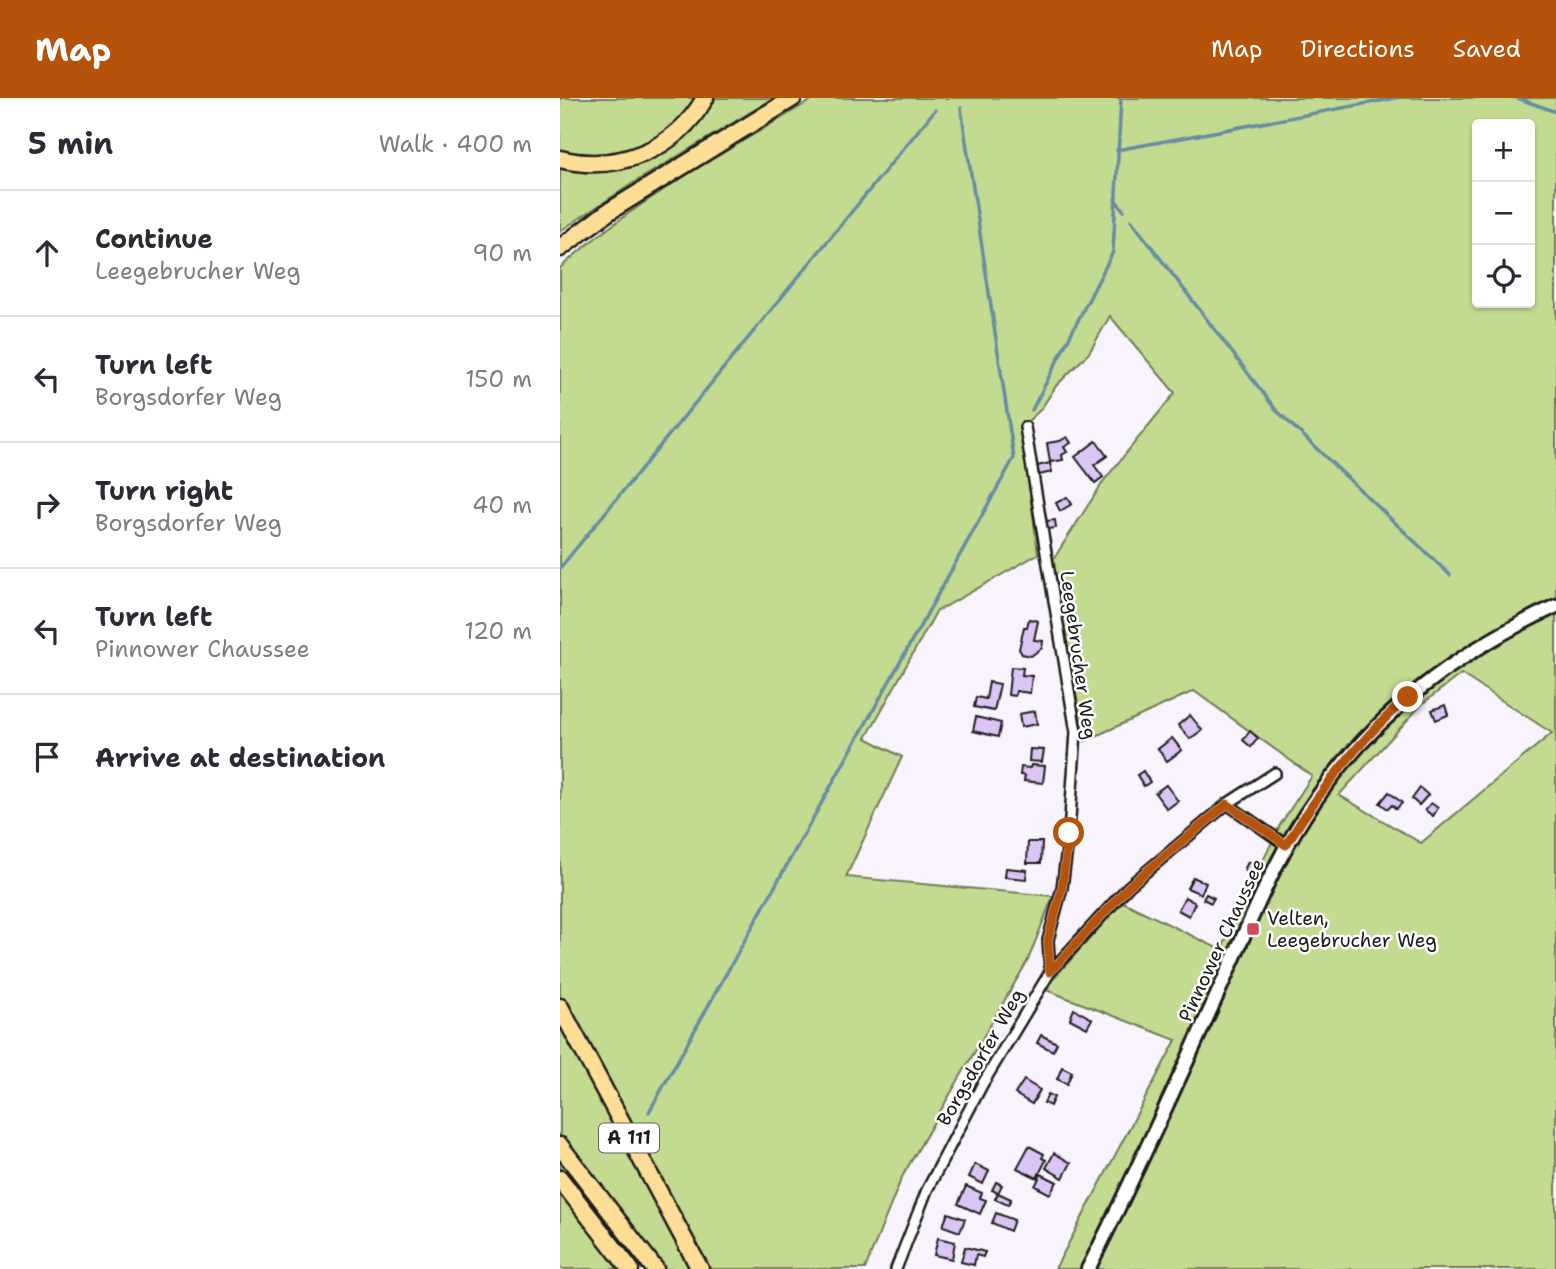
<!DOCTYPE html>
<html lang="en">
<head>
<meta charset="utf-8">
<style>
	body { margin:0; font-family:"Shantell Sans",sans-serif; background:#f2f2f3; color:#2b2b33 }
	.controls { position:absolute; right:21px; top:21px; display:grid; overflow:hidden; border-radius:7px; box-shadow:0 2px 5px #0004 }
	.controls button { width:63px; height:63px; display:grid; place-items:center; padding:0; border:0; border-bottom:2px solid #e1e1e2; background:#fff; color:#2b2b33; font:35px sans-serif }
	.stop { position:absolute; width:21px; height:21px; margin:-16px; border:5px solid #b45309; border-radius:50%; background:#fff }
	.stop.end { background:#b45309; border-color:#fff; box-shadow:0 2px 7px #0008 }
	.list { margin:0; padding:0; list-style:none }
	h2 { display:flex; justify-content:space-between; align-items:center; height:91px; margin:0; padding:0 28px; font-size:30px }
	h2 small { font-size:23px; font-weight:400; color:#7c7c81 }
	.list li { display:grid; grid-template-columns:46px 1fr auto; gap:21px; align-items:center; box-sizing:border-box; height:126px; padding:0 28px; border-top:2px solid #e1e1e2 }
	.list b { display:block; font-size:26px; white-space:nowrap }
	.list p { margin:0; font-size:23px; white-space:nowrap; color:#7c7c81 }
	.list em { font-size:23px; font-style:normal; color:#7c7c81 }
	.icon { flex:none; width:38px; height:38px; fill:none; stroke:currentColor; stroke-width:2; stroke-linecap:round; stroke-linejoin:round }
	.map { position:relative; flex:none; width:996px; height:1171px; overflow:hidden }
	header { display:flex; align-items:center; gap:42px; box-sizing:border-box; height:98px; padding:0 35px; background:#b45309; color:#fff }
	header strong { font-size:33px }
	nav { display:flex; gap:38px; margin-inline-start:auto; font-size:24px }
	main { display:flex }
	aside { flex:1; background:#fff }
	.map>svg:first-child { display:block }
</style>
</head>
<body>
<header>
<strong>Map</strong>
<nav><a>Map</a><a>Directions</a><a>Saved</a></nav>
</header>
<main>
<aside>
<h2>5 min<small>Walk · 400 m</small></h2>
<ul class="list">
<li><svg class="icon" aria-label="ahead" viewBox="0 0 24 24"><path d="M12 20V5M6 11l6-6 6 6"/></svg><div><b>Continue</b><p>Leegebrucher Weg</p></div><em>90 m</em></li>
<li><svg class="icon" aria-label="left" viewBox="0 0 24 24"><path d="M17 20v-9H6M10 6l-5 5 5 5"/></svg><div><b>Turn left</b><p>Borgsdorfer Weg</p></div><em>150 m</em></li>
<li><svg class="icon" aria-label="right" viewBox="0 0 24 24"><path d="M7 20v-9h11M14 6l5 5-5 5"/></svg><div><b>Turn right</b><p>Borgsdorfer Weg</p></div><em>40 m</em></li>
<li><svg class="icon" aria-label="left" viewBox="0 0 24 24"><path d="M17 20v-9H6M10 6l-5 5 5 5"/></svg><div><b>Turn left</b><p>Pinnower Chaussee</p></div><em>120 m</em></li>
<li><svg class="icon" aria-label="arrive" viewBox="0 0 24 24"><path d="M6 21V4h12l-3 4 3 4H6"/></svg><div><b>Arrive at destination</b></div></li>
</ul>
</aside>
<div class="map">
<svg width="996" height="1171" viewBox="0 0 996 1171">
	<rect width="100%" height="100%" fill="#f8f3fd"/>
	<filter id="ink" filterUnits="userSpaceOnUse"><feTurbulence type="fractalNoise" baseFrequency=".0143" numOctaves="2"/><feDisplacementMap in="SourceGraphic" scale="14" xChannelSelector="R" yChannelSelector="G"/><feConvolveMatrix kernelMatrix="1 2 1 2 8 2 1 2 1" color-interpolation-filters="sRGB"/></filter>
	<g filter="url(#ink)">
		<!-- green -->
		<g fill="#c2db91" stroke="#6f7c56" stroke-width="2" fill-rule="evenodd">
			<path d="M0,0H138C102,46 58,67 0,53Z"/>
			<path d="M153,0H214L70,87L0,133V70C61,81 124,57 153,0Z"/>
			<path d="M255,0H996V1171H495L616,942L484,891L563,804L661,852L720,727L752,678L634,593L525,643L491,465L545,381L615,295L550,218L529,255L496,288L481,311L467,324L462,333L478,456L376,514L306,640L342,659L286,779L493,798L468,862L342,1079L305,1171H0V170C74,102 170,52 255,0ZM917,26H970V205H917ZM901,576L992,635L861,745L779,697L862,606Z"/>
		</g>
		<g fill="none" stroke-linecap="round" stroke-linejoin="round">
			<!-- stream -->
			<g stroke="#688ca2" stroke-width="3.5">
				<path d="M957,0L996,14"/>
				<path d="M557,52L836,0"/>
				<path d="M555,101L564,113"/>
				<path d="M571,122L716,312L890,477"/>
				<path d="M472,312L553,154L561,0"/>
				<path d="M0,470L375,12"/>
				<path d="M89,1014L454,360L401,10"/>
			</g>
		</g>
		<!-- building -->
		<g fill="#dcc4f4" stroke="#1c1c1c" stroke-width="2">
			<path d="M507,339L511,345L504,349L507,354L502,357L503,362L490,364L487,345L500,343Z"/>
			<path d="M536,343L547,358L534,367L543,379L535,385L515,359Z"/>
			<path d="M490,365L492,374L479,377L477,368Z"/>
			<path d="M507,399L512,406L500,413L496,405Z"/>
			<path d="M495,422L496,430L488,431L486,423Z"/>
			<path d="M469,521L478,523L474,542L483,543L482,550L471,558L462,556L459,551L464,529H467Z"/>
			<path d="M451,569L463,570L462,577L472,578L470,595L456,593L455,598L448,597Z"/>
			<path d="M429,584L440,586L434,613L414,609L416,599L426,601Z"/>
			<path d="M885,607L888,617L876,622L872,612Z"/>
			<path d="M475,613L477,626L461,629L459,616Z"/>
			<path d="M630,617L642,632L630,641L618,627Z"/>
			<path d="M416,619L441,625L438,639L413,633Z"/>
			<path d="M690,633L698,640L691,649L683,642Z"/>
			<path d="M612,640L622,652L607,663L598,651Z"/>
			<path d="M470,651L484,652L482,664L469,663Z"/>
			<path d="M471,667L485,668L483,685L464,683L465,678L460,677L461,669L470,670Z"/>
			<path d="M583,673L590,684L584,688L577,677Z"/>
			<path d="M606,687L618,703L607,711L595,695Z"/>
			<path d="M860,690L868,697L859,707L852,701Z"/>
			<path d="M829,694L842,705L836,711L832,707L828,711L820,705Z"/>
			<path d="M871,705L878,710L873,718L865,712Z"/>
			<path d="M468,744H482L481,765H467Z"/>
			<path d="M688,764L697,768L693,777L684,772Z"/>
			<path d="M446,770L467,772L466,781L445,779Z"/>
			<path d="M633,779L646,785L641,796L627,790Z"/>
			<path d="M646,796L654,800L651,805L643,801Z"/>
			<path d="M625,799L635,805L629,818L618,812Z"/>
			<path d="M514,911L532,921L527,930L510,921Z"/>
			<path d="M481,937L497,945L493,953L477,945Z"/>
			<path d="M502,969L512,974L507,986L497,981Z"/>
			<path d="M464,982L480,992L472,1006L455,996Z"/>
			<path d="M488,996L494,999L490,1008L484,1005Z"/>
			<path d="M469,1048L484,1056L482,1060L486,1062L477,1080L457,1070Z"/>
			<path d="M494,1055L511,1065L503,1080L486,1070Z"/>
			<path d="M415,1066L429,1073L423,1086L409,1079Z"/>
			<path d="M481,1076L497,1084L490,1096L475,1088Z"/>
			<path d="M436,1084L442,1087L438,1095L432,1092Z"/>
			<path d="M406,1088L422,1095L420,1100L426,1102L420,1116L398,1106Z"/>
			<path d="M438,1095L451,1101L448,1107L435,1101Z"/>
			<path d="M388,1115L405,1121L400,1134L383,1128Z"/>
			<path d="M436,1115L454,1122L450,1133L432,1125Z"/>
			<path d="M378,1140L395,1144L392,1161L374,1157Z"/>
			<path d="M405,1149L425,1154L423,1159L416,1157L414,1167L401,1164Z"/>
		</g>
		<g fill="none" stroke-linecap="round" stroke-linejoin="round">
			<!-- street casing -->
			<g stroke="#1c1c1c" stroke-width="14">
				<g id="street">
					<path d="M465,329L516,634L509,735L502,790L488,842L490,874"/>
					<path d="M667,706L726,747"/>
					<path d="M336,1171L367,1092L422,987L490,874L569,788L667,706L715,675"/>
				</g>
			</g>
			<!-- secondary casing -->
			<g stroke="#1c1c1c" stroke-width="18">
				<path id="secondary" d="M528,1171C576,1077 619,980 663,884C691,822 716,757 756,701C817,613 900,553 996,508"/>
			</g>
			<!-- highway casing -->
			<g stroke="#1c1c1c" stroke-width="21">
				<g id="highway">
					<path d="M0,61C57,75 116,52 145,0"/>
					<path d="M0,150L48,114L233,0"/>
					<path d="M0,909L140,1171"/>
					<path d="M0,1048L95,1171"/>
					<path d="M0,1081L70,1171"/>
				</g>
			</g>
			<!-- street -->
			<use href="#street" stroke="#fff" stroke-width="9"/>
			<!-- secondary -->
			<use href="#secondary" stroke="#fff" stroke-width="12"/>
			<!-- highway -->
			<use href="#highway" stroke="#fede96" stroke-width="16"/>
		</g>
	</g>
	<g fill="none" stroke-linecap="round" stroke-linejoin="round" filter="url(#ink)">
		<!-- route -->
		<path stroke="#b45309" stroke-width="9" d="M509,735L502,790L488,842L490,874L569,788L667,706L726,747C760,692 799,642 848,599"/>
	</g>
	<!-- markers -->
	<rect fill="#d1495b" stroke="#fff" stroke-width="2.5" x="686" y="824" width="14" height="14" rx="3.5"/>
	<g text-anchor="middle" stroke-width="5" stroke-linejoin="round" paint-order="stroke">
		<!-- shield labels -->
		<rect fill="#fff" stroke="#606060" stroke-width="2" x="39" y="1025.5" width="60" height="29" rx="5"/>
		<g font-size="18" font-weight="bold" fill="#1c1c1c">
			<text x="69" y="1046">A 111</text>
		</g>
		<!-- street labels -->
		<g font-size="19" fill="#1c1c1c" stroke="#fff">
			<text transform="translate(519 557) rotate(82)" y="7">Leegebrucher Weg</text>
			<text transform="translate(661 842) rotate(-65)" y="7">Pinnower Chaussee</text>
			<text transform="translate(420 959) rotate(-60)" y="7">Borgsdorfer Weg</text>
		</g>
		<!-- poi labels -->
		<g font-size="19" fill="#1c1c1c" stroke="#fff" text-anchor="start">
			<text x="707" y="827">Velten,<tspan x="707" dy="22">Leegebrucher Weg</tspan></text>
		</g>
	</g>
</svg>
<div class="controls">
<button>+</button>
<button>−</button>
<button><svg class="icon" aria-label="locate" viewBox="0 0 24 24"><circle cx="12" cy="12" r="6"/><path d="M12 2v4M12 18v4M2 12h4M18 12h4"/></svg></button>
</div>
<div class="stop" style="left:509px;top:735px"></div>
<div class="stop end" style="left:848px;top:599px"></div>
</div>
</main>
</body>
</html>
